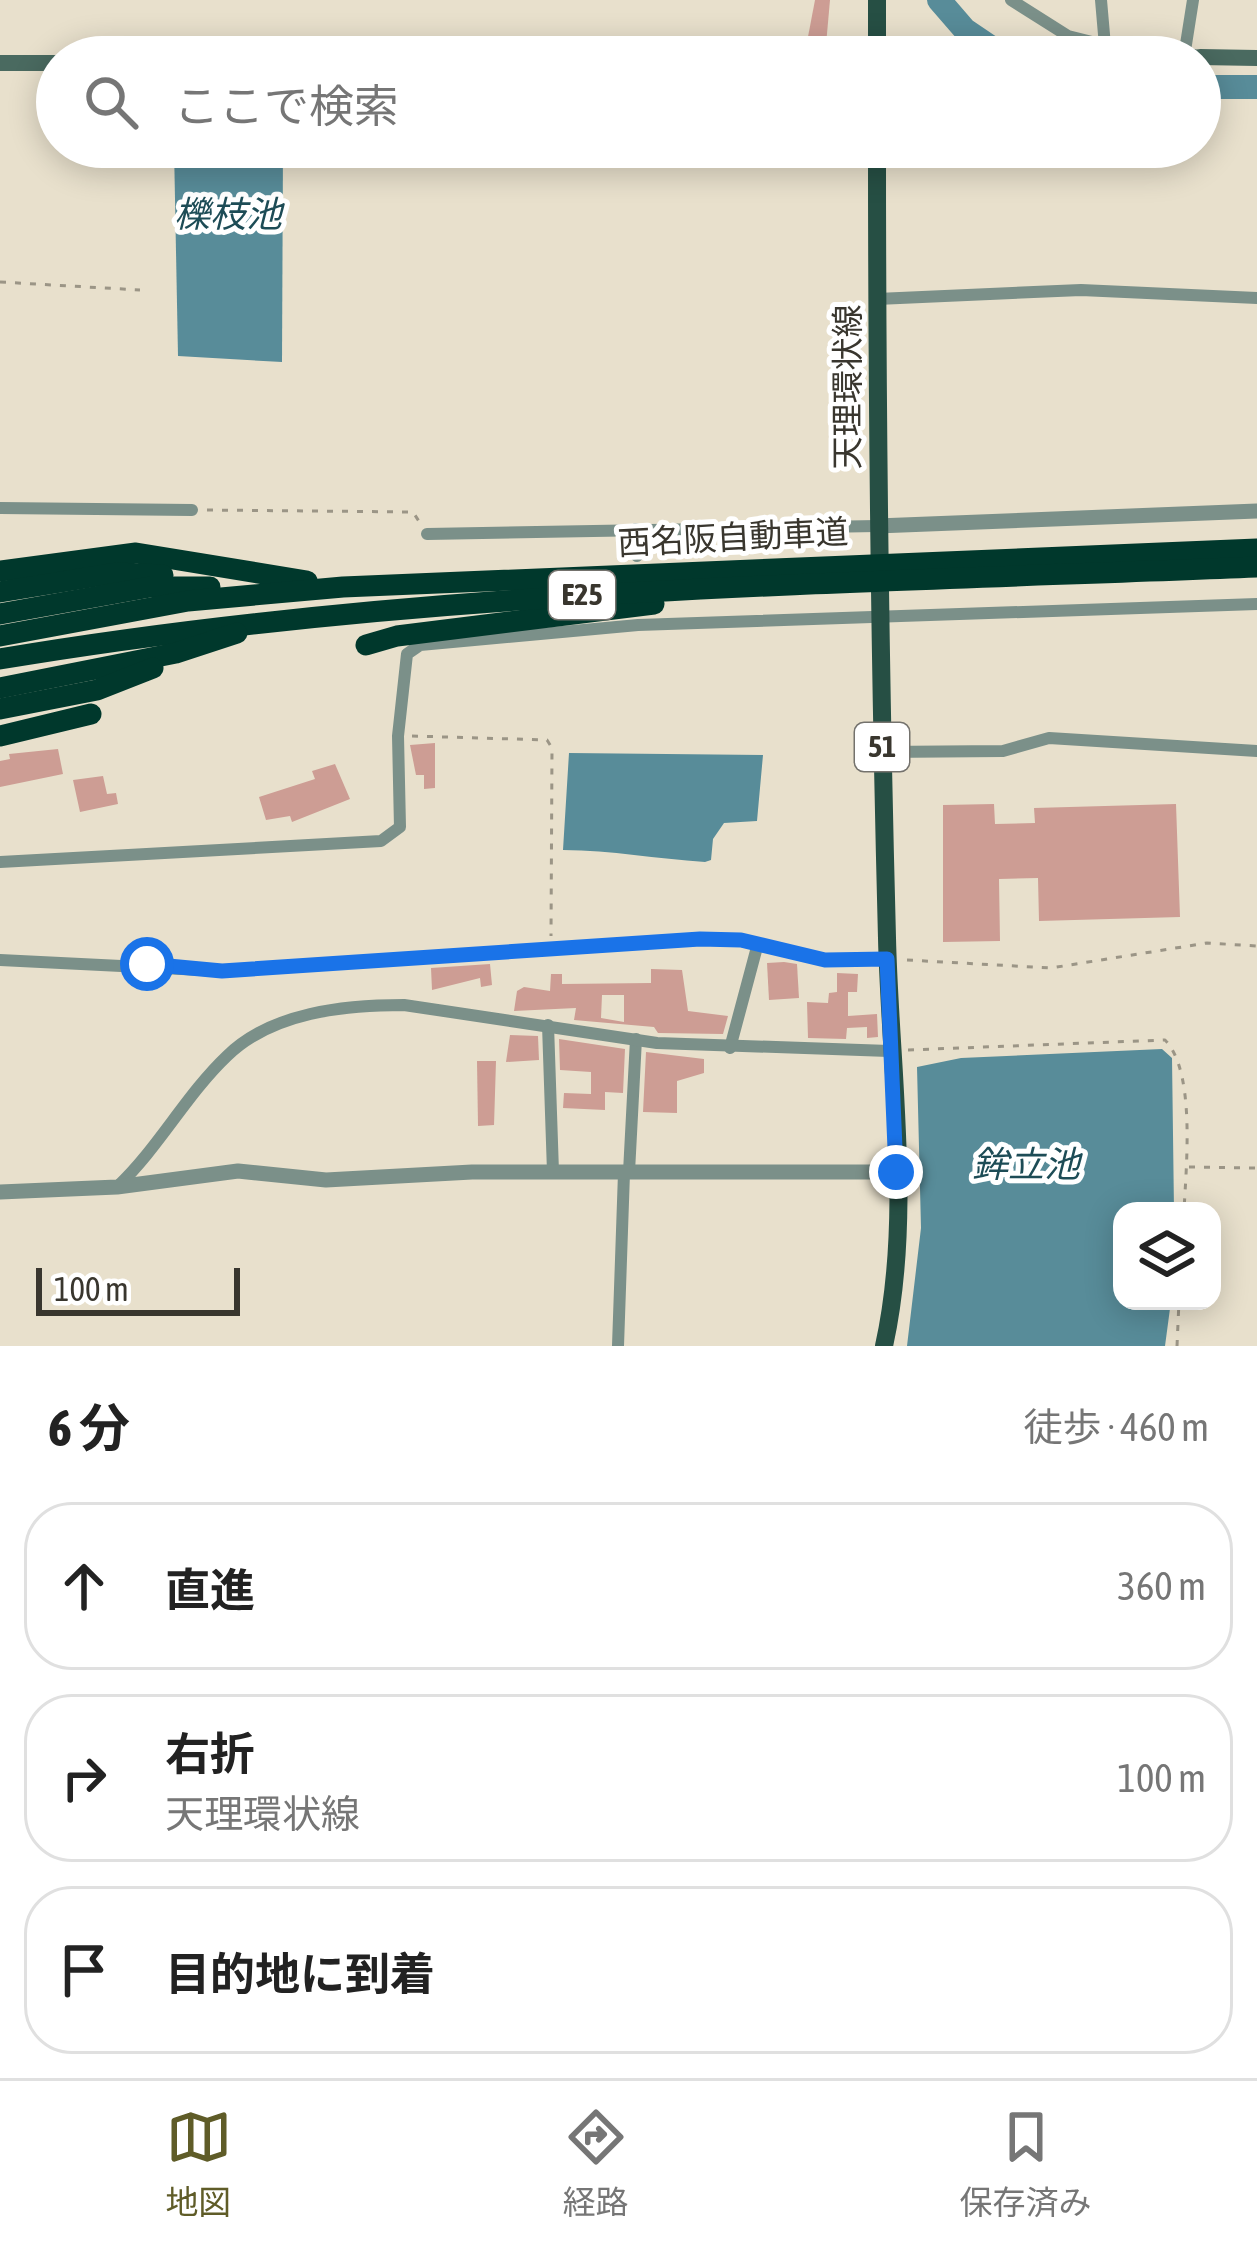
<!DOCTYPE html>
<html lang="ja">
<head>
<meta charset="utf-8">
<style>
	body { margin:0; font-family:"Asap Condensed","Noto Sans JP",sans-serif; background:#f2f2f2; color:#222 }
	.controls { position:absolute; right:36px; bottom:36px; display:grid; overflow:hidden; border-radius:24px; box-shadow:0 6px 30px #0003 }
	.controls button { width:108px; height:108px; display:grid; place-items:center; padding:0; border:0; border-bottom:3px solid #e0e0e0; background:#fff; color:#222; font:60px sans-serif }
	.scale { position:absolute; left:36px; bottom:30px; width:204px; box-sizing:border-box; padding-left:12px; border:6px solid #39362e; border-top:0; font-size:33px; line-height:42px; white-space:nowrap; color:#39362e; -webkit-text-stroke:9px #fff; paint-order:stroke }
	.stop { position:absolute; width:36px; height:36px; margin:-27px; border:9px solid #1a73e8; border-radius:50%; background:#fff }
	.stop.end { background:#1a73e8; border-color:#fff; box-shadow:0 3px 12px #0008 }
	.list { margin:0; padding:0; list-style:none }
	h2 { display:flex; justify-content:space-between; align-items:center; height:156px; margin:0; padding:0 48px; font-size:51px }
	h2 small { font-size:39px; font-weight:400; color:#767676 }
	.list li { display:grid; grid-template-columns:78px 1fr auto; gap:36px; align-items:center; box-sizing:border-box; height:168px; margin:0 24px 24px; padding:0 24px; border:3px solid #e0e0e0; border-radius:48px }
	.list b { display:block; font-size:45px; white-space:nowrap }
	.list p { margin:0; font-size:39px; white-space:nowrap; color:#767676 }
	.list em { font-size:39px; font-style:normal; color:#767676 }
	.icon { flex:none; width:66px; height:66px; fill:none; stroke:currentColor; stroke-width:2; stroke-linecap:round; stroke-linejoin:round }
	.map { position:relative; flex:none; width:1257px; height:1346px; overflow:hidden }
	.search { position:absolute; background:#fff; box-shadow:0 6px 30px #0003; left:36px; right:36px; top:36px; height:132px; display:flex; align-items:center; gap:30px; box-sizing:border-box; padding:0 42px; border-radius:66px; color:#767676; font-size:45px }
	.sheet { height:732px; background:#fff }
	nav { display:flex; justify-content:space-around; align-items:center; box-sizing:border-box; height:168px; border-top:3px solid #e0e0e0; background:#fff; font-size:33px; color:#767676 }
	nav a { display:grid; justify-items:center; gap:6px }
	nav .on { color:#5f5c28 }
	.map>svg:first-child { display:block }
</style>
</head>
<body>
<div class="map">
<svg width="1257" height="1346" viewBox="0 0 1257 1346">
	<rect width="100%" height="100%" fill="#e8e0cc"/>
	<!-- water -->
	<g fill="#588c99">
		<path d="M174,147H283L282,362L178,356Z"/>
		<path d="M569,753L763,755L757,821L724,823L713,839L711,860L705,862C656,859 612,850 563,850Z"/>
		<path d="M1162,1049L1172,1058L1174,1211H1122V1301H1171L1165,1346H907L921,1228L917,1067L961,1058Z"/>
	</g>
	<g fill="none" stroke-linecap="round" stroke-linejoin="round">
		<!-- river -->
		<g stroke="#588c99" stroke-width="24">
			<path d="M939,0L965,30L1005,57"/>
			<path d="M1200,87H1257"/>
		</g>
	</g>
	<!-- building -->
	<g fill="#cd9d94" fill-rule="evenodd">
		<path d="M815,0H830L826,45L807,42Z"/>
		<path d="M435,743V788L424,789V775H416L410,745Z"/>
		<path d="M58,749L63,774L0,787V761L10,759L9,754Z"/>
		<path d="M335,764L350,799L292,822L290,816L266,820L259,797L315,779L312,771Z"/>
		<path d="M103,776L107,794L116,793L118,804L80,812L73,780Z"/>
		<path d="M994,804L995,824L1035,823L1034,808L1176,804L1180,917L1039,921L1038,878L999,879L1000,941L943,942V805Z"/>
		<path d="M784,962L797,964L799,998L769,1000L767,963Z"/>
		<path d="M490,964L492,985L481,987L480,978L432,990L431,968Z"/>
		<path d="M651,969L682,970L688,1011L728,1016L723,1034L658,1033L654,1027L574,1020L576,1008L514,1011L517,991L524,987L550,991L551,974H562V984L651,983ZM602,995H624V1022L601,1018Z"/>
		<path d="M837,973L858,974L857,992H848V1016L877,1014L878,1037L867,1038V1027L847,1028L846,1039L808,1038L807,1002L828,1003L829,993L837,992Z"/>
		<path d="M510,1035L538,1036L539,1060L506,1062Z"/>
		<path d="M559,1039L625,1049L623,1093L605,1092V1110L563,1108L564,1093L591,1094V1072L560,1070Z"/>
		<path d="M646,1052L704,1059V1073L677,1081V1113L643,1112Z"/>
		<path d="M477,1061H496L494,1125L478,1126Z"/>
	</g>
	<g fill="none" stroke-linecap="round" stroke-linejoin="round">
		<!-- path -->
		<g stroke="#9b9586" stroke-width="3" stroke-dasharray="6 9" stroke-linecap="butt">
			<path d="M0,282L140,290"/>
			<path d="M207,510L413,512L420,523"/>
			<path d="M412,736L547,740L552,748L551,936"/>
			<path d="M907,960L1051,968L1207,943L1257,946"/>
			<path d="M908,1050L1165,1040C1196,1072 1186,1167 1184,1211"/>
			<path d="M1189,1167L1257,1168"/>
			<path d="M1177,1346L1179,1301"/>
		</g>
		<!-- minor -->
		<g stroke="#7b9089" stroke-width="12">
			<path d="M1011,0L1068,36L1124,50"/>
			<path d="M1101,0L1105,46"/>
			<path d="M1184,57L1193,0"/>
			<path d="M877,299L1081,290L1257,298"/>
			<path d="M0,508L192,510"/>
			<path d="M636,529L637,556"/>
			<path d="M427,534L877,526"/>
			<path d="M882,752L1003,751L1049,738L1257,751"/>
			<path d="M0,862L381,841L400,827L398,736L407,654L420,645L638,625L1257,604"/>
			<path d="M0,960L222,971L700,939L741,941L825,960L887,959"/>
			<path d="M548,1025L553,1172"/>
			<path d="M730,1048L757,947"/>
			<path d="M629,1172L636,1039"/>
			<path d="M118,1186C159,1147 186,1095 227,1056C272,1012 345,1005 404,1005L657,1043L889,1051"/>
			<path d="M618,1346L624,1173"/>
		</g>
		<!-- tertiary -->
		<g stroke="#7b9089" stroke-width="15">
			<path d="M877,526L1257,511"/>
			<path d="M0,1192L117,1187L238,1171L326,1180L472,1172H896"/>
		</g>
		<!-- secondary -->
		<g stroke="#4a6a60" stroke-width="16">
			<path d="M1123,57L1124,50L1194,57"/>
			<path d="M1200,57L1257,58"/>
			<path d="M0,63H57"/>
		</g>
		<!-- primary -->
		<g stroke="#264f44" stroke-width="18">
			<path d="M877,57V0"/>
			<path d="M877,147C877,411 880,674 887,938C890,1071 913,1215 884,1346"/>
		</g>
		<!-- motorway -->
		<g stroke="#00382c" stroke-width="21">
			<path d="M0,571L136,553L307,581"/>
			<path d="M0,592L116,573L163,575"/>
			<path d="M0,614L150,587H210"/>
			<path d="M0,636L188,601L343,587L1257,549"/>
			<path d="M366,645L397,636L654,604"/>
			<path d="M0,659C416,589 837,584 1257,567"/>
			<path d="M0,688L176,653L237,633"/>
			<path d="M0,709L97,690L153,668"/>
			<path d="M0,736L91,714"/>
		</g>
	</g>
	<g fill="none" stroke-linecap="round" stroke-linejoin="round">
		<!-- route -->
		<path stroke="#1a73e8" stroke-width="15" d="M147,964L222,971L700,939L741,940L825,960L887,959L896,1172"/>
	</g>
	<g text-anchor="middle" stroke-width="10" stroke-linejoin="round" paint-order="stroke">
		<!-- shield labels -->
		<g fill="#fff" stroke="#74726d" stroke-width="3">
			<rect x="549" y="571" width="66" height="48" rx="9"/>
			<rect x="855" y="723" width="54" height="48" rx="9"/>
		</g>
		<g font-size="30" font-weight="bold" fill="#39362e">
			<text x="582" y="605">E25</text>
			<text x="882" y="757">51</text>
		</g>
		<!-- street labels -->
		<g font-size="33" fill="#39362e" stroke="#fff">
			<text transform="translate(847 387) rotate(-90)" y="12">天理環状線</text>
			<text transform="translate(733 537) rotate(-3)" y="12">西名阪自動車道</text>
		</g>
		<!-- water labels -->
		<g font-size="36" font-style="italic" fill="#1d4c56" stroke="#fff">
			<text x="228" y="227">櫟枝池</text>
			<text x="1026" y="1177">鉾立池</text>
		</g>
	</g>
</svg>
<div class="controls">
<button><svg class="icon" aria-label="layers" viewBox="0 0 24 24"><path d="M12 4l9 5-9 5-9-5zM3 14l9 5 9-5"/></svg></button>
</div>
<div class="scale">100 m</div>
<div class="stop" style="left:147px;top:964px"></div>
<div class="stop end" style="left:896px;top:1172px"></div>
<div class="search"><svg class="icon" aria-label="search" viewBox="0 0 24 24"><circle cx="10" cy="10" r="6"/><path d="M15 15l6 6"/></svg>ここで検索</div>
</div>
<section class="sheet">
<h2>6 分<small>徒歩 · 460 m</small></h2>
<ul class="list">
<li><svg class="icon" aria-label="ahead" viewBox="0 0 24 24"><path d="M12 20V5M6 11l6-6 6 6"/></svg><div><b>直進</b></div><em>360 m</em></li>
<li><svg class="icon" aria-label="right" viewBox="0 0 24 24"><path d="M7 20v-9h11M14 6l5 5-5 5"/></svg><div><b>右折</b><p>天理環状線</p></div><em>100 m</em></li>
<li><svg class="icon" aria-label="arrive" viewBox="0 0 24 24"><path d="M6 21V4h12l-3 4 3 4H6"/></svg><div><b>目的地に到着</b></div></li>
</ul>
</section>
<nav>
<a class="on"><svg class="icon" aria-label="map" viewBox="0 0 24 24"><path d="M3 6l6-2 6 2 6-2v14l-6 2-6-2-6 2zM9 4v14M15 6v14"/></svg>地図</a>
<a><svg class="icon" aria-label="directions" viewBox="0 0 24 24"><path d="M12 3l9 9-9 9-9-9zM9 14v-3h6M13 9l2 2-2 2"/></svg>経路</a>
<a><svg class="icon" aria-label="saved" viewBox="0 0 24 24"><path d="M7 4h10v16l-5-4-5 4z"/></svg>保存済み</a>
</nav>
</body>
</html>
